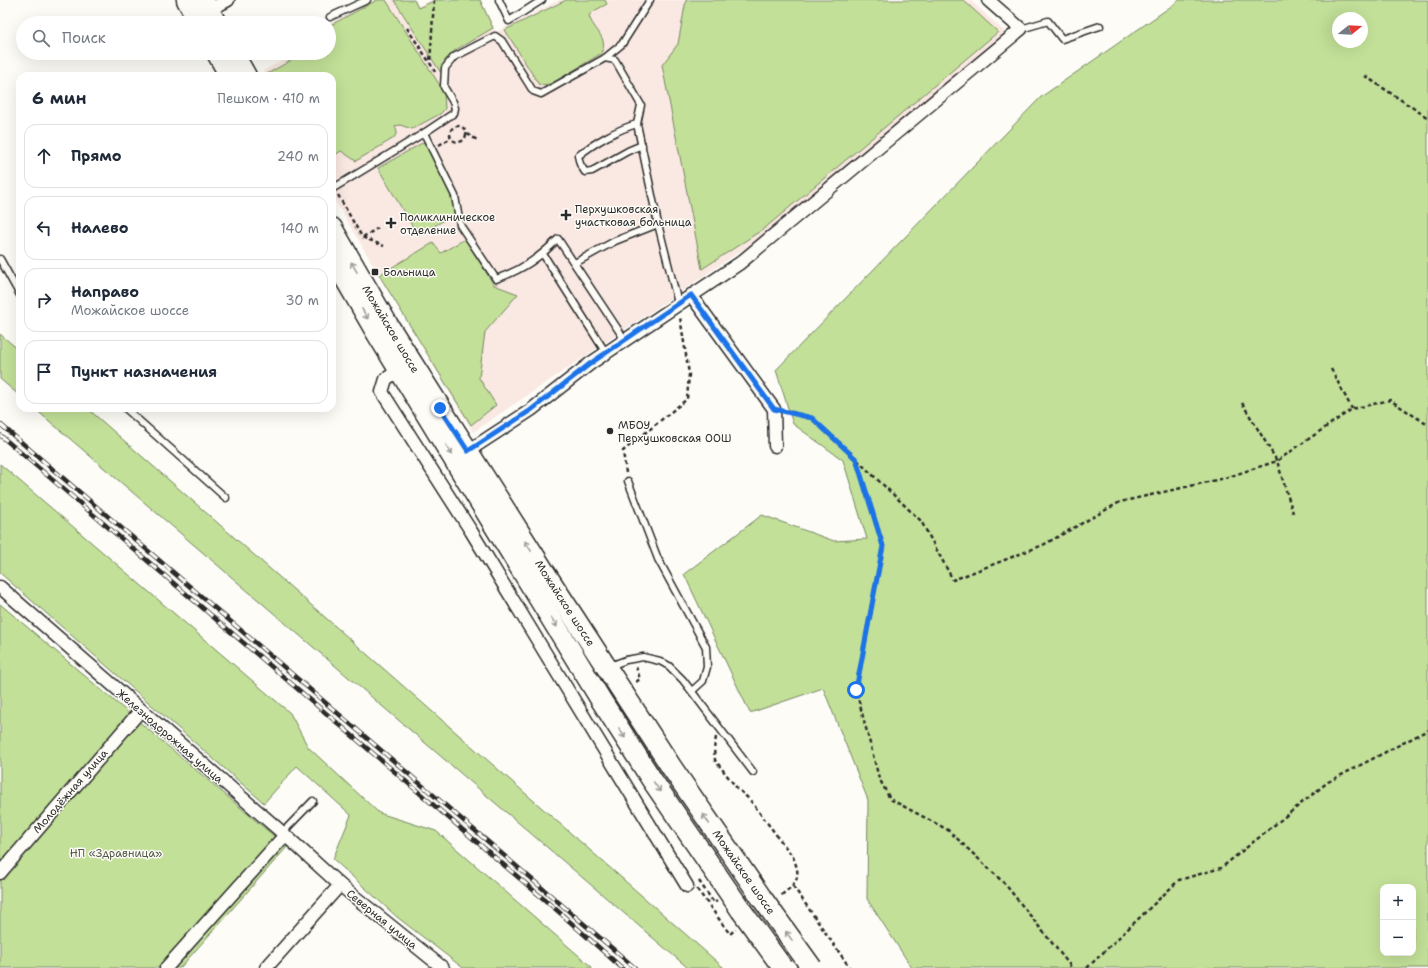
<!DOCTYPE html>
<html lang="ru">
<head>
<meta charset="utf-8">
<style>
	body { margin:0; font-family:"Shantell Sans",sans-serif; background:#f2f2f3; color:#1f2937 }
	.controls { position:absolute; right:12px; bottom:12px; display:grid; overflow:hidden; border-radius:8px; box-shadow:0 4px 16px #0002 }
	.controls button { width:36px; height:36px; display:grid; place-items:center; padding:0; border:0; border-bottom:1px solid #e0e1e3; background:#fff; color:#1f2937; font:20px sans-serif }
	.compass { position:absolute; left:1332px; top:12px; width:36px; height:36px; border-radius:50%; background:#fff; box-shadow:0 4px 16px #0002; rotate:72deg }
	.stop { position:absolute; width:12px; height:12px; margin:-9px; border:3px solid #1a73e8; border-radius:50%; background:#fff }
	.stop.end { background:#1a73e8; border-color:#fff; box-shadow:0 1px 4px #0008 }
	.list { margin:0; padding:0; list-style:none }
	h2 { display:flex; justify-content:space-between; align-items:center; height:52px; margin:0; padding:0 16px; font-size:17px }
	h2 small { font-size:13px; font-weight:400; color:#747a83 }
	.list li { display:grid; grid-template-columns:26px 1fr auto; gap:12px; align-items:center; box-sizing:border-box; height:64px; margin:0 8px 8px; padding:0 8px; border:1px solid #e0e1e3; border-radius:12px }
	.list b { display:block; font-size:15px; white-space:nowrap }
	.list p { margin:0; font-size:13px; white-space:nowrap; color:#747a83 }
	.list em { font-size:13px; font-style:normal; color:#747a83 }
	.icon { flex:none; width:22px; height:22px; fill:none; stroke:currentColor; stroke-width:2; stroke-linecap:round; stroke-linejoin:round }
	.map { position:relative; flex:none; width:1428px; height:968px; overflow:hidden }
	.search { position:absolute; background:#fff; box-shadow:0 4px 16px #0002; left:16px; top:16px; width:320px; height:44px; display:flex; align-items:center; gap:10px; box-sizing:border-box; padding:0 14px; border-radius:22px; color:#747a83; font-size:15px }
	.panel { position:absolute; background:#fff; box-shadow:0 4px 16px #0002; left:16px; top:72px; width:320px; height:340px; border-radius:12px }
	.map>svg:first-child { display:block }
</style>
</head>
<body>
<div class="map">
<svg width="1428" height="968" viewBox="0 0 1428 968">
	<rect width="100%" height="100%" fill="#fdfcf7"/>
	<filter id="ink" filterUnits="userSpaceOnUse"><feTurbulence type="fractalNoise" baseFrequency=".025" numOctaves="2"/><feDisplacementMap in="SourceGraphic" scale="8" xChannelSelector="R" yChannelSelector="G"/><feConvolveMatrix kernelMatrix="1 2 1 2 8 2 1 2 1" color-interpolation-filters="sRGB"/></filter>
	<g filter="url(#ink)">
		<!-- built -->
		<path fill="#fae8e2" d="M375,0H416L418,6L431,0H481L496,32L559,0H970L1005,32L766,234L473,432L332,196V76H266L263,71L297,53H329V24Z"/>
		<!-- green -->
		<g fill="#c2e098" stroke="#768662" fill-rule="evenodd">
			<path d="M377,0H386L444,92L445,109L440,114L412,129L400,125L395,126L397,132L394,138L356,161L341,151L332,157V76H268L267,74L304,53H329V26Z"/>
			<path d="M394,0H414L418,8L436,0H480L493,28L454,51L445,60L441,73Z"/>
			<path d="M566,0H605L607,4L592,12L589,16C594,31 608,36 602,53L551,84L539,85L505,30Z"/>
			<path d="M686,0H963L998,32L765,228L702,269L662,65L678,44Z"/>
			<path d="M1179,0H1428V968H912L867,899L868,800L823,688L750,713L684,574L762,515L834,541L867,539L843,460L793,424L776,370L1041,97L1173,5ZM1338,18H1362V42H1338ZM1383,887H1413V953H1383Z"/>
			<path d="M424,142L452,196L454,214L418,236L378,168Z"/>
			<path d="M465,239L494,285L518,294L485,332L479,378L496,405L471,425L379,275L433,243L441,253Z"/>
			<path d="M0,334L20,351V396L0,379Z"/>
			<path d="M34,408H87L724,968H688Z"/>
			<path d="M0,464L290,713L308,747L379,813L436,831L593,968H463L397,917L333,859L351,815L297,766L264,803L0,573Z"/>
			<path d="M0,604L287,847L180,968H0Z"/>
		</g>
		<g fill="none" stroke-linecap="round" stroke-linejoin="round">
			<!-- lane casing -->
			<g stroke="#2b2b2b" stroke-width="9">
				<g id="lane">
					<path d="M499,0L509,21L542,0"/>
					<path d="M330,17L367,0"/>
					<path d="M1021,29L1048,21L1062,39L1100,26"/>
					<path d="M605,58L615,60L641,105L637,124L658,224L678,303"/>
					<path d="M637,124C618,129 594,143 578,156L580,164L585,172L592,171L628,151L642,145"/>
					<path d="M424,133L455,196L460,225L496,279C522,270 539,258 558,239L625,340"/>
					<path d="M332,189L424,133L454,113L455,108L453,102L444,87L445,68L454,57L495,36L502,41L533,91L541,94L605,58L622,44L650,0"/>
					<path d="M543,254L606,353"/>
					<path d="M0,259L20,295"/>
					<path d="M575,263L615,241L658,224"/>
					<path d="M125,408L226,498"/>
					<path d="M628,481L658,559L706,647L707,667L703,681L692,691"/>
					<path d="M610,666L626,660L643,657L660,661L669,666L683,680L753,772"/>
					<path d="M282,833L313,801"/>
				</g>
			</g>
			<!-- street casing -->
			<g stroke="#2b2b2b" stroke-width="15">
				<g id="street">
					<path d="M209,10L228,0"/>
					<path d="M691,295L774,409L775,446"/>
					<path d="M399,370L386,379L382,392L471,531L687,886"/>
					<path d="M468,451L531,410L591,363L740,263L1021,29L988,0"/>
					<path d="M0,587L285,835L340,885L443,968"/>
					<path d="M0,873L141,710"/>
					<path d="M166,968L285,835"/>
					<path d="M266,968L340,885"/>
				</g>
			</g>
			<!-- primary casing -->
			<g stroke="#2b2b2b" stroke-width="23">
				<g id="primary">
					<path d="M187,0L200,23"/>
					<path d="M203,0L216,23"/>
					<path d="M217,53L230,76"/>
					<path d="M233,53L246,76"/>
					<path d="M332,228L388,325L549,579L672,768L761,897"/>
					<path d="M332,256L376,332L601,700L652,780L741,910"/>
				</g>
			</g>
			<!-- path -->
			<g stroke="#2b2b2b" stroke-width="2.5" stroke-dasharray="4 3" stroke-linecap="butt">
				<path d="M434,0L430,63L435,72"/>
				<path d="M407,28L430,63"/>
				<path d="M1365,76L1428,118"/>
				<circle cx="458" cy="134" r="8"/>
				<path d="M467,134L479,141"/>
				<path d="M439,145L451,138"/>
				<path d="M338,195L362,237L384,246"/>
				<path d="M363,237L378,228"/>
				<path d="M1331,369L1352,409"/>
				<path d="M1242,403L1277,461L1293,513"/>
				<path d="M785,411L812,418L856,459L883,546L856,690L879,778L890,799L948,830L1005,884L1072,968"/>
				<path d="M857,460L921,521L953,580L1043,545L1120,502L1225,478L1277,461L1352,409L1390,400L1428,425"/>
				<path d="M626,473L623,451L687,399L689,374L680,317"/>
				<path d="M636,682L640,679L636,667"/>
				<path d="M716,737L714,749L715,760L736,787L750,800L793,857C802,878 797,883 780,896"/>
				<path d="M699,881L714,903L717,901"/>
				<path d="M793,886L850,968"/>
				<path d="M697,889L730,934L736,929"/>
				<path d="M1087,968L1179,880L1221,868L1328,782L1428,730"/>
			</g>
			<!-- lane -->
			<use href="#lane" stroke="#fdfcf7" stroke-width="6"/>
			<!-- street -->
			<use href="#street" stroke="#fdfcf7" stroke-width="12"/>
			<!-- primary -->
			<use href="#primary" stroke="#fdfcf7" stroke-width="20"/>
			<!-- rail casing -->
			<g stroke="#2b2b2b" stroke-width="4.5">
				<g id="rail">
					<path d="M0,424L563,906L635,968"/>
					<path d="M0,435L559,912L622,968"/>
				</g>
			</g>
			<!-- rail -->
			<use href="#rail" stroke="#fdfcf7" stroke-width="3" stroke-dasharray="9" stroke-linecap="butt"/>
			<!-- primary-bridge casing -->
			<g stroke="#2b2b2b" stroke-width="23" stroke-linecap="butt">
				<g id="primary-bridge">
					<path d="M761,897L812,968"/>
					<path d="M741,910L783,968"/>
				</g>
			</g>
			<!-- primary-bridge -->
			<use href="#primary-bridge" stroke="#fdfcf7" stroke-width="20"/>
		</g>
		<!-- one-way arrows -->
		<defs><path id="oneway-shaft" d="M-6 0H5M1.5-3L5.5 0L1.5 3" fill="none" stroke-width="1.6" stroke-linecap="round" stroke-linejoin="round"/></defs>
		<g stroke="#9e9e9b">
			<use href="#oneway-shaft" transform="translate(354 267) rotate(-120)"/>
			<use href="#oneway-shaft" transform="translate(365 314) rotate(60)"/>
			<use href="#oneway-shaft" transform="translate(449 450) rotate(58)"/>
			<use href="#oneway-shaft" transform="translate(528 546) rotate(-122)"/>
			<use href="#oneway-shaft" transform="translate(554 622) rotate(59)"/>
			<use href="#oneway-shaft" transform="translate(622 733) rotate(58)"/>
			<use href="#oneway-shaft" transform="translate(657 787) rotate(56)"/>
			<use href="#oneway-shaft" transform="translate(706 819) rotate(-124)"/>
			<use href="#oneway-shaft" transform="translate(789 936) rotate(-126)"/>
		</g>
	</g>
	<g fill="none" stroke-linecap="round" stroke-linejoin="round" filter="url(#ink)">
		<!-- route -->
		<path stroke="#1a73e8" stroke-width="5" d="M440,408L468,451L531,410L591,363L691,295L774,409L812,418L856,459L883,546L856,690"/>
	</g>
	<!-- markers -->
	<g fill="#2b2b2b" stroke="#fdfcf7" stroke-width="1.5">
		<path d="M564 209h4v4h4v4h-4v4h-4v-4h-4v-4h4z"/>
		<path d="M389 217h4v4h4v4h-4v4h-4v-4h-4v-4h4z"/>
		<rect x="371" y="268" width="8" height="8" rx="2"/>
		<circle cx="610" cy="431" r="4"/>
	</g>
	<g text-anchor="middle" stroke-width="3" stroke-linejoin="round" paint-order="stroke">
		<!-- poi labels -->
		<g font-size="11" fill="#2b2b2b" stroke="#fdfcf7" text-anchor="start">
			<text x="575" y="213">Перхушковская<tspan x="575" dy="13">участковая больница</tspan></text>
			<text x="400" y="221">Поликлиническое<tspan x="400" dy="13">отделение</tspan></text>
			<text x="383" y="276">Больница</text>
			<text x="618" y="429">МБОУ<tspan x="618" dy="13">Перхушковская ООШ</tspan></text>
		</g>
		<!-- street labels -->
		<g font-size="11" fill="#2b2b2b" stroke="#fdfcf7">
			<text transform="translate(391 329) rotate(59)" y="4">Можайское шоссе</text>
			<text transform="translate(565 603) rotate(57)" y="4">Можайское шоссе</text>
			<text transform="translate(170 736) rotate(41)" y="4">Железнодорожная улица</text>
			<text transform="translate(70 791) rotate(-49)" y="4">Молодёжная улица</text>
			<text transform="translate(744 872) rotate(55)" y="4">Можайское шоссе</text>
			<text transform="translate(382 919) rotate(39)" y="4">Северная улица</text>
		</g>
		<!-- park labels -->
		<g font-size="11" fill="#515846" stroke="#fdfcf7">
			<text x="116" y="857">НП «Здравница»</text>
		</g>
	</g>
</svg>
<div class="controls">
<button>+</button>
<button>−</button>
</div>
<svg class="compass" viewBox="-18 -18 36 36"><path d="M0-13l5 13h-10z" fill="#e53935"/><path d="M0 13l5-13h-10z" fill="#747a83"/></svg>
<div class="stop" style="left:856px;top:690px"></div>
<div class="stop end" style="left:440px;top:408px"></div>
<div class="search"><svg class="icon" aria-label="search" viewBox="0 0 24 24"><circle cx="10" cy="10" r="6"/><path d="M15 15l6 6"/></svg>Поиск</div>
<section class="panel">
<h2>6 мин<small>Пешком · 410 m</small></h2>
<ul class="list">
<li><svg class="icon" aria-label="ahead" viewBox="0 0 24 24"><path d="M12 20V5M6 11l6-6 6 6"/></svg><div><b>Прямо</b></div><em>240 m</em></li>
<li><svg class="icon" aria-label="left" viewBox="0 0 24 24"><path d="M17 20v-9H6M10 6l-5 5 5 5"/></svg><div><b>Налево</b></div><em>140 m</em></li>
<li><svg class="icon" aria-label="right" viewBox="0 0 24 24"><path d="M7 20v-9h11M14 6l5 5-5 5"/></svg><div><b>Направо</b><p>Можайское шоссе</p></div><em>30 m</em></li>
<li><svg class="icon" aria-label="arrive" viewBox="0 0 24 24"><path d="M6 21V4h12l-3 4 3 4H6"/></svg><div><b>Пункт назначения</b></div></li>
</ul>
</section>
</div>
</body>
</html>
